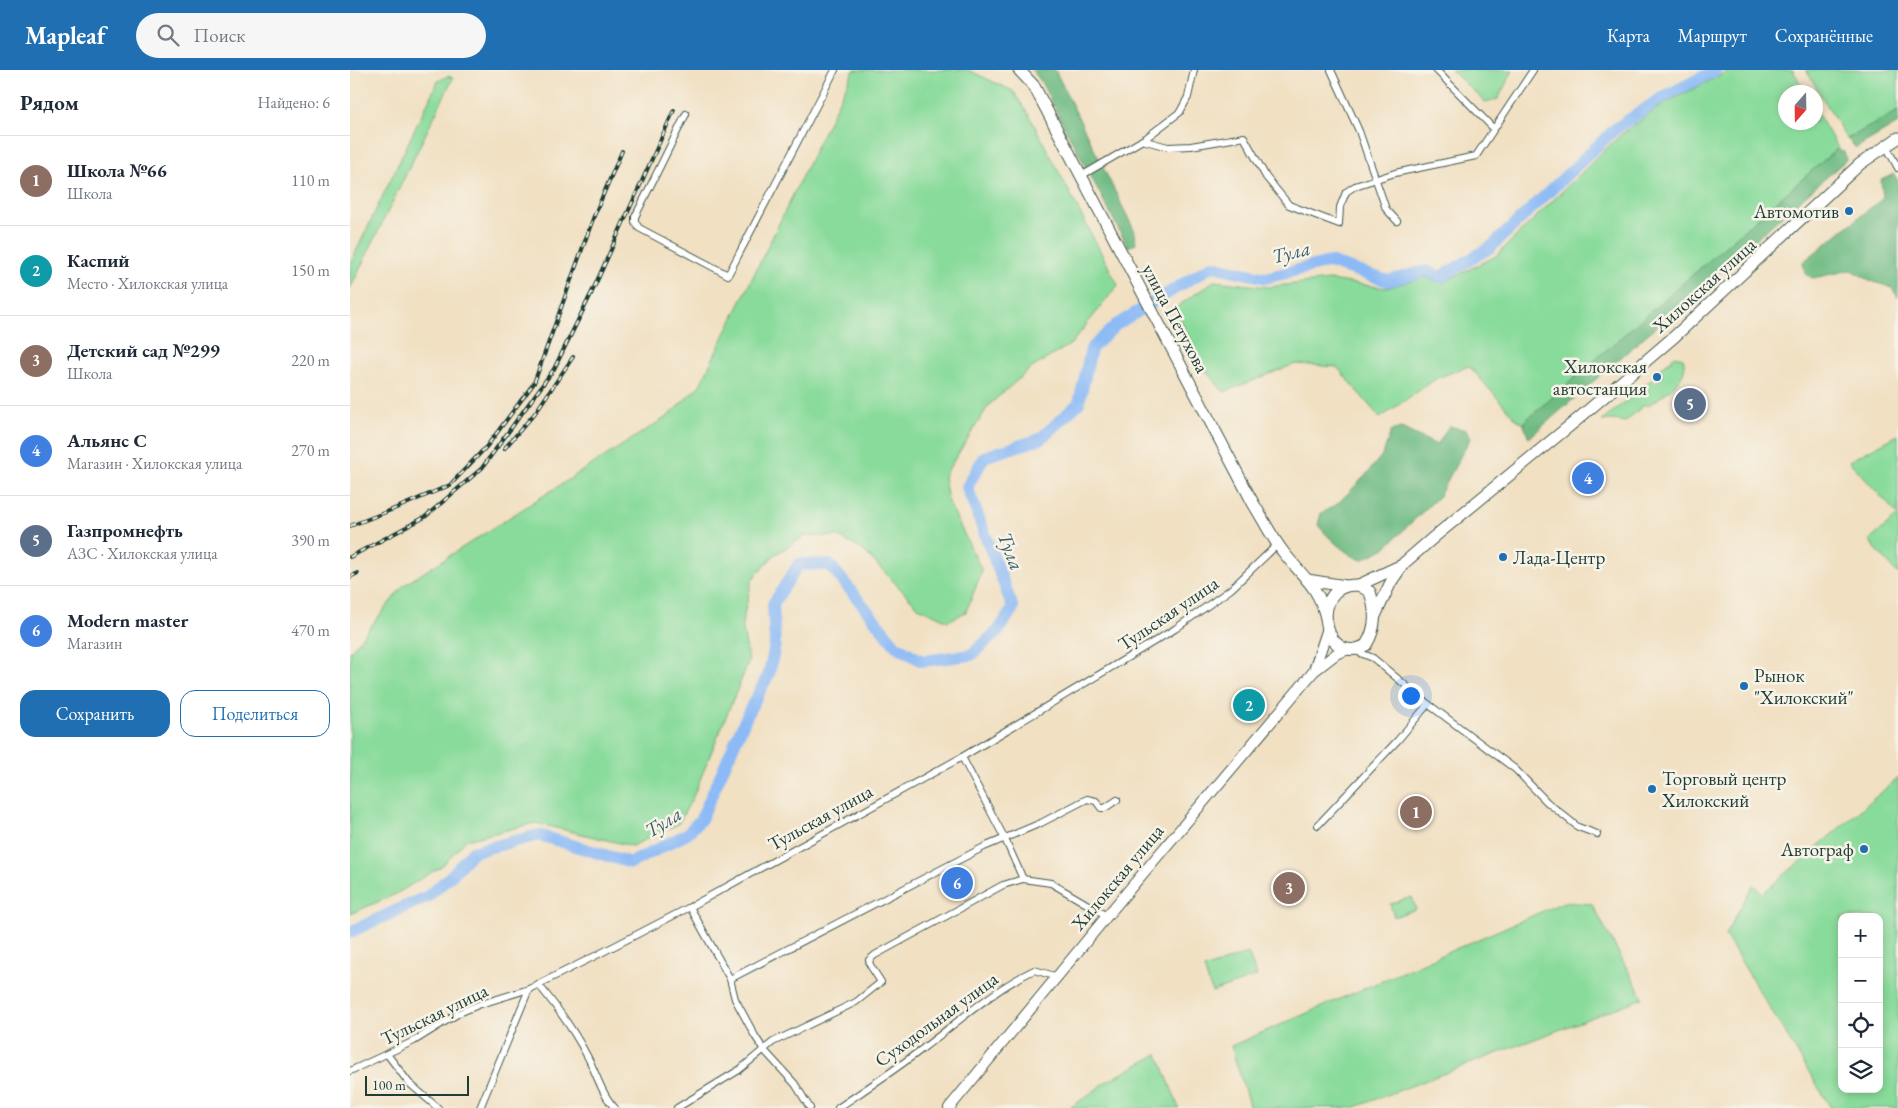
<!DOCTYPE html>
<html lang="ru">
<head>
<meta charset="utf-8">
<style>
	body { margin:0; font-family:"EB Garamond",serif; background:#f6f6f7; color:#1f2937 }
	.controls { position:absolute; right:15px; bottom:15px; display:grid; overflow:hidden; border-radius:10px; box-shadow:0 2px 8px #0003 }
	.controls button { width:45px; height:45px; display:grid; place-items:center; padding:0; border:0; border-bottom:1px solid #e0e1e3; background:#fff; color:#1f2937; font:25px sans-serif }
	.compass { position:absolute; left:1428px; top:15px; width:45px; height:45px; border-radius:50%; background:#fff; box-shadow:0 2px 8px #0003; rotate:200deg }
	.scale { position:absolute; left:15px; bottom:12px; width:104px; box-sizing:border-box; padding-left:5px; border:2px solid #1f3d34; border-top:0; font-size:14px; line-height:18px; white-space:nowrap; color:#1f3d34; -webkit-text-stroke:4px #f7f3e8; paint-order:stroke }
	.you { position:absolute; left:1060px; top:625px; width:18px; height:18px; margin:-12px; border:4px solid #fff; border-radius:50%; background:#1a73e8; box-shadow:0 0 0 8px #1a73e833 }
	.badge { display:grid; place-items:center; width:32px; height:32px; border-radius:50%; background:#1f6fb2; color:#fff; font-size:16px; font-weight:700 }
	.pin { position:absolute; translate:-50% -50%; border:2px solid #fff; box-shadow:0 1px 5px #0006 }
	.list { margin:0; padding:0; list-style:none }
	h2 { display:flex; justify-content:space-between; align-items:center; height:65px; margin:0; padding:0 20px; font-size:21px }
	h2 small { font-size:16px; font-weight:400; color:#747a83 }
	.list li { display:grid; grid-template-columns:32px 1fr auto; gap:15px; align-items:center; box-sizing:border-box; height:90px; padding:0 20px; border-top:1px solid #e0e1e3 }
	.list b { display:block; font-size:19px; white-space:nowrap }
	.list p { margin:0; font-size:16px; white-space:nowrap; color:#747a83 }
	.list em { font-size:16px; font-style:normal; color:#747a83 }
	.actions { display:flex; gap:10px; padding:15px 20px }
	.actions a { flex:1; padding:11px 0; border:1px solid #1f6fb2; border-radius:15px; text-align:center; font-size:18px; color:#1f6fb2 }
	.actions .main { background:#1f6fb2; color:#fff }
	.icon { flex:none; width:28px; height:28px; fill:none; stroke:currentColor; stroke-width:2; stroke-linecap:round; stroke-linejoin:round }
	.map { position:relative; flex:none; width:1548px; height:1038px; overflow:hidden }
	header { display:flex; align-items:center; gap:30px; box-sizing:border-box; height:70px; padding:0 25px; background:#1f6fb2; color:#fff }
	header strong { font-size:24px }
	nav { display:flex; gap:28px; margin-inline-start:auto; font-size:18px }
	.search { width:350px; height:45px; background:#f6f6f7; display:flex; align-items:center; gap:12px; box-sizing:border-box; padding:0 18px; border-radius:28px; color:#747a83; font-size:19px }
	main { display:flex }
	aside { flex:1; background:#fff }
	.map>svg:first-child { display:block }
</style>
</head>
<body>
<header>
<strong>Mapleaf</strong>
<div class="search"><svg class="icon" aria-label="search" viewBox="0 0 24 24"><circle cx="10" cy="10" r="6"/><path d="M15 15l6 6"/></svg>Поиск</div>
<nav><a>Карта</a><a>Маршрут</a><a>Сохранённые</a></nav>
</header>
<main>
<aside>
<h2>Рядом<small>Найдено: 6</small></h2>
<ul class="list">
<li><span class="badge" style="background:#8d6e63">1</span><div><b>Школа №66</b><p>Школа</p></div><em>110 m</em></li>
<li><span class="badge" style="background:#0f9aa8">2</span><div><b>Каспий</b><p>Место · Хилокская улица</p></div><em>150 m</em></li>
<li><span class="badge" style="background:#8d6e63">3</span><div><b>Детский сад №299</b><p>Школа</p></div><em>220 m</em></li>
<li><span class="badge" style="background:#3f7fe0">4</span><div><b>Альянс С</b><p>Магазин · Хилокская улица</p></div><em>270 m</em></li>
<li><span class="badge" style="background:#5c6f8a">5</span><div><b>Газпромнефть</b><p>АЗС · Хилокская улица</p></div><em>390 m</em></li>
<li><span class="badge" style="background:#3f7fe0">6</span><div><b>Modern master</b><p>Магазин</p></div><em>470 m</em></li>
</ul>
<div class="actions"><a class="main">Сохранить</a><a>Поделиться</a></div>
</aside>
<div class="map">
<svg width="1548" height="1038" viewBox="0 0 1548 1038">
	<rect width="100%" height="100%" fill="#f7f3e8"/>
	<filter id="ink" filterUnits="userSpaceOnUse"><feTurbulence type="fractalNoise" baseFrequency=".02" numOctaves="2"/><feDisplacementMap in="SourceGraphic" scale="10" xChannelSelector="R" yChannelSelector="G"/><feConvolveMatrix kernelMatrix="1 2 1 2 8 2 1 2 1" color-interpolation-filters="sRGB"/></filter>
	<filter id="wash" filterUnits="userSpaceOnUse"><feTurbulence type="fractalNoise" baseFrequency=".0096" numOctaves="4" result="noise"/><feDisplacementMap in="SourceGraphic" scale="20" xChannelSelector="R" yChannelSelector="G"/><feGaussianBlur stdDeviation="1.12" result="paint"/><feColorMatrix in="noise" values="0 0 0 0 0 0 0 0 0 0 0 0 0 0 0 0 0 1.4 0 .05"/><feComposite in="paint" operator="in"/></filter>
	<g filter="url(#wash)">
		<rect width="100%" height="100%" fill="#f1e0c2"/>
		<!-- green -->
		<g fill="#89db9b" stroke="#548c68" fill-rule="evenodd">
			<path d="M504,0H618L663,21L679,45L768,215L721,274L680,299L639,335L594,406L598,431L632,501L616,542L598,551L568,537L514,481L487,466H455L424,485L402,510L392,554L399,591L342,729L328,754L282,776L185,753L116,770L92,796L46,824L0,844V582L54,515L318,346L350,315Z"/>
			<path d="M1101,0H1163L1148,29L1135,32Z"/>
			<path d="M1381,0H1443L1455,22H1436V52H1466V41L1488,78L1173,353L1166,349L1119,296L1087,308L1030,348L987,297L945,294L874,322L854,299L825,238L864,211L918,217L979,210L1036,218L1075,207L1092,213L1146,186L1270,65L1315,33Z"/>
			<path d="M1456,0H1548V41L1497,69Z"/>
			<path d="M98,6L103,8L0,219V194L88,11Z"/>
			<path d="M1325,286L1333,288C1342,308 1311,326 1298,336L1295,334L1275,352L1263,350L1252,351L1302,309L1306,312L1313,307L1310,299Z"/>
			<path d="M1548,365V445L1499,391Z"/>
			<path d="M1548,445V504L1519,471Z"/>
			<path d="M1548,708V1038H1481L1375,865L1403,815L1413,823ZM1492,847H1529V1019H1492Z"/>
			<path d="M1062,827L1066,839L1044,847L1040,834Z"/>
			<path d="M1214,832L1242,834L1293,928L1003,1038H900L881,976Z"/>
			<path d="M898,883L907,906L862,922L854,899Z"/>
			<path d="M808,984L829,1038H720L756,1012Z"/>
		</g>
		<!-- forest -->
		<g fill="#6ebb83" stroke="#467c5c">
			<path d="M682,0H705L785,162L786,174L778,177L690,10Z"/>
			<path d="M1548,41V53L1506,78L1497,69Z"/>
			<path d="M1488,78L1494,82L1496,90L1179,368L1173,353Z"/>
			<path d="M1544,104L1548,111V228L1543,218L1521,211L1501,200L1463,208L1455,204L1453,192L1533,128L1531,110Z"/>
			<path d="M1099,356L1116,360L1121,367L1089,426L1035,478L1012,490C998,486 977,467 968,455L971,443L986,435L1015,406L1033,384L1041,361L1051,358L1087,375Z"/>
		</g>
		<g fill="none" stroke-linecap="round" stroke-linejoin="round">
			<!-- river -->
			<path stroke="#8bbaf6" stroke-width="12" d="M0,862L78,826L102,805L122,782L189,765L281,793L337,764L351,749L399,641L419,604L425,575L423,534L449,494L480,495L546,576L572,591L621,585L649,560L663,538L617,417L634,387L690,369L729,333L741,279L766,255L862,196L916,208L979,192L1038,211L1076,201L1091,207L1141,177L1265,59L1313,27L1366,0"/>
		</g>
	</g>
	<g filter="url(#ink)">
		<g fill="none" stroke-linecap="round" stroke-linejoin="round">
			<!-- street casing -->
			<g stroke="#3e5549" stroke-width="8">
				<g id="street">
					<path d="M981,0L1009,61L1036,139L1047,151"/>
					<path d="M1086,0L1143,58"/>
					<path d="M336,44L285,147V152L289,158L378,205L485,0"/>
					<path d="M792,70L818,77L841,76L894,67L916,107L939,135L989,154L990,137L996,122L1005,116L1045,103L1126,86L1183,0"/>
					<path d="M1536,76L1548,98"/>
					<path d="M731,106L796,68L830,42L838,27L844,0"/>
					<path d="M1003,580L1023,588L1078,634L1165,699L1197,732L1228,757L1247,764"/>
					<path d="M612,687L655,769L673,809L701,813L757,846"/>
					<path d="M968,755L1048,670L1078,634"/>
					<path d="M340,837L380,909L385,929L405,966L414,980L445,1014L460,1038"/>
					<path d="M380,909L634,777L691,753L737,729L746,731L751,738H755L767,730"/>
					<path d="M188,914C206,936 223,958 236,984C246,1001 251,1024 265,1038"/>
					<path d="M37,984L59,1013L88,1038"/>
					<path d="M0,1001L64,971L109,943L128,935L179,919L249,884L340,837L612,687L825,559L881,519L928,474"/>
					<path d="M130,1038L179,919"/>
					<path d="M327,1038L389,1000L423,972L506,932L531,912L520,895L519,890L525,885L653,815L673,809"/>
					<path d="M488,1038C516,1019 545,1000 572,979C608,952 643,920 684,900L708,907"/>
				</g>
			</g>
			<!-- primary casing -->
			<g stroke="#3e5549" stroke-width="12">
				<g id="primary">
					<path d="M964,600L978,558"/>
					<path d="M599,1038L757,846L964,601L986,584L996,580"/>
				</g>
			</g>
			<!-- highway casing -->
			<g stroke="#3e5549" stroke-width="13">
				<g id="highway">
					<path d="M669,0L684,16L903,433C913,449 922,468 934,483C953,507 969,517 976,548"/>
					<path d="M957,510L996,516"/>
					<path d="M1009,515L1020,522C1026,541 1027,557 1016,575C976,598 960,525 997,516C1001,515 1005,515 1009,515Z"/>
					<path d="M1009,515L1050,496"/>
					<path d="M1025,546L1041,512L1054,493L1084,467L1228,349L1325,266L1510,94L1548,68"/>
				</g>
			</g>
			<!-- street -->
			<use href="#street" stroke="#fff" stroke-width="6"/>
			<!-- primary -->
			<use href="#primary" stroke="#fff" stroke-width="10"/>
			<!-- highway -->
			<use href="#highway" stroke="#fff" stroke-width="11"/>
			<!-- rail casing -->
			<g stroke="#1f3d34" stroke-width="4">
				<g id="rail">
					<path d="M154,379L185,343L223,287"/>
					<path d="M0,456L49,437L100,415L137,376L184,313L244,146L272,81"/>
					<path d="M0,487L75,447L132,398L204,299L242,222L324,40"/>
					<path d="M0,507L8,503"/>
				</g>
			</g>
			<!-- rail -->
			<use href="#rail" stroke="#f7f3e8" stroke-width="2" stroke-dasharray="5.5" stroke-linecap="butt"/>
		</g>
	</g>
	<!-- markers -->
	<g fill="#1f6fb2" stroke="#f7f3e8" stroke-width="2">
		<circle cx="1499" cy="141" r="5"/>
		<circle cx="1307" cy="307" r="5"/>
		<circle cx="1153" cy="487" r="5"/>
		<circle cx="1394" cy="616" r="5"/>
		<circle cx="1302" cy="719" r="5"/>
		<circle cx="1514" cy="779" r="5"/>
	</g>
	<g text-anchor="middle" stroke-width="5" stroke-linejoin="round" paint-order="stroke">
		<!-- poi labels -->
		<g font-size="19" fill="#1f3d34" stroke="#f7f3e8" text-anchor="end">
			<text x="1489" y="148">Автомотив</text>
			<text x="1297" y="303">Хилокская<tspan x="1297" dy="22">автостанция</tspan></text>
			<text x="1163" y="494" text-anchor="start">Лада-Центр</text>
			<text x="1404" y="612" text-anchor="start">Рынок<tspan x="1404" dy="22">"Хилокский"</tspan></text>
			<text x="1312" y="715" text-anchor="start">Торговый центр<tspan x="1312" dy="22">Хилокский</tspan></text>
			<text x="1504" y="786">Автограф</text>
		</g>
		<!-- street labels -->
		<g font-size="19" fill="#1f3d34" stroke="#f7f3e8">
			<text transform="translate(1354 215) rotate(-42)" y="7">Хилокская улица</text>
			<text transform="translate(826 248) rotate(62)" y="7">улица Петухова</text>
			<text transform="translate(818 543) rotate(-34)" y="7">Тульская улица</text>
			<text transform="translate(470 747) rotate(-29)" y="7">Тульская улица</text>
			<text transform="translate(767 807) rotate(-50)" y="7">Хилокская улица</text>
			<text transform="translate(84 944) rotate(-26)" y="7">Тульская улица</text>
			<text transform="translate(586 949) rotate(-36)" y="7">Суходольная улица</text>
		</g>
		<!-- water labels -->
		<g font-size="20" font-style="italic" fill="#3a5c64" stroke="#f7f3e8">
			<text transform="translate(941 182) rotate(-14)" y="7">Тула</text>
			<text transform="translate(661 481) rotate(69)" y="7">Тула</text>
			<text transform="translate(313 752) rotate(-32)" y="7">Тула</text>
		</g>
	</g>
</svg>
<div class="controls">
<button>+</button>
<button>−</button>
<button><svg class="icon" aria-label="locate" viewBox="0 0 24 24"><circle cx="12" cy="12" r="6"/><path d="M12 2v4M12 18v4M2 12h4M18 12h4"/></svg></button>
<button><svg class="icon" aria-label="layers" viewBox="0 0 24 24"><path d="M12 4l9 5-9 5-9-5zM3 14l9 5 9-5"/></svg></button>
</div>
<svg class="compass" viewBox="-18 -18 36 36"><path d="M0-13l5 13h-10z" fill="#e53935"/><path d="M0 13l5-13h-10z" fill="#747a83"/></svg>
<div class="scale">100 m</div>
<div class="you"></div>
<div class="pin badge" style="left:1066px;top:742px;background:#8d6e63">1</div>
<div class="pin badge" style="left:899px;top:635px;background:#0f9aa8">2</div>
<div class="pin badge" style="left:939px;top:818px;background:#8d6e63">3</div>
<div class="pin badge" style="left:1238px;top:408px;background:#3f7fe0">4</div>
<div class="pin badge" style="left:1340px;top:334px;background:#5c6f8a">5</div>
<div class="pin badge" style="left:607px;top:813px;background:#3f7fe0">6</div>
</div>
</main>
</body>
</html>
